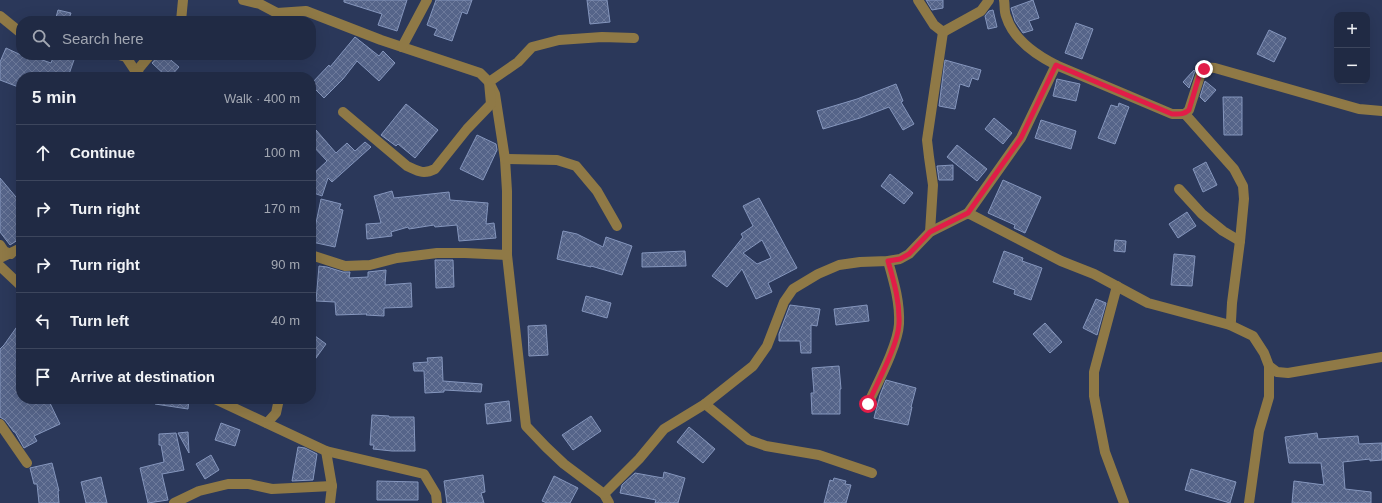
<!DOCTYPE html>
<html lang="en">
<head>
<meta charset="utf-8">
<style>
	body { margin:0; font-family:Helvetica,sans-serif; background:#28324b; color:#f1f3f6 }
	.controls { position:absolute; right:12px; top:12px; display:grid; overflow:hidden; border-radius:8px; box-shadow:0 4px 16px #0002 }
	.controls button { width:36px; height:36px; display:grid; place-items:center; padding:0; border:0; border-bottom:1px solid #3d465d; background:#202a44; color:#f1f3f6; font:20px sans-serif }
	.stop { position:absolute; width:12px; height:12px; margin:-9px; border:3px solid #e11d48; border-radius:50%; background:#fff }
	.stop.end { background:#e11d48; border-color:#fff; box-shadow:0 1px 4px #0008 }
	.list { margin:0; padding:0; list-style:none }
	h2 { display:flex; justify-content:space-between; align-items:center; height:52px; margin:0; padding:0 16px; font-size:17px }
	h2 small { font-size:13px; font-weight:400; color:#a2a7b2 }
	.list li { display:grid; grid-template-columns:26px 1fr auto; gap:12px; align-items:center; box-sizing:border-box; height:56px; padding:0 16px; border-top:1px solid #3d465d }
	.list b { display:block; font-size:15px; white-space:nowrap }
	.list em { font-size:13px; font-style:normal; color:#a2a7b2 }
	.icon { flex:none; width:22px; height:22px; fill:none; stroke:currentColor; stroke-width:2; stroke-linecap:round; stroke-linejoin:round }
	.map { position:relative; flex:none; width:1382px; height:503px; overflow:hidden }
	.search { position:absolute; background:#202a44; box-shadow:0 4px 16px #0002; left:16px; top:16px; width:300px; height:44px; display:flex; align-items:center; gap:10px; box-sizing:border-box; padding:0 14px; border-radius:16px; color:#a2a7b2; font-size:15px }
	.panel { position:absolute; background:#202a44; box-shadow:0 4px 16px #0002; left:16px; top:72px; width:300px; height:332px; border-radius:16px }
	.map>svg:first-child { display:block }
</style>
</head>
<body>
<div class="map">
<svg width="1382" height="503" viewBox="0 0 1382 503">
	<defs>
		<pattern id="building-cross-hatch" width="8" height="8" patternUnits="userSpaceOnUse"><rect width="8" height="8" fill="#556489"/><path d="M0 0l8 8M0 8l8-8" fill="none" stroke="#6d7a9b"/></pattern>
	</defs>
	<rect width="100%" height="100%" fill="#2b385a"/>
	<!-- building -->
	<g fill="url(#building-cross-hatch)" stroke="#8596bd" fill-rule="evenodd">
		<path d="M344,0H407L397,31L378,25L382,14L344,2Z"/>
		<path d="M436,0H472L467,14L462,12L452,41L434,35L437,29L427,25Z"/>
		<path d="M587,0H607L610,22L590,24Z"/>
		<path d="M926,0H943V8L932,10Z"/>
		<path d="M1033,0L1039,18L1029,21L1033,30L1023,33L1015,21L1011,8Z"/>
		<path d="M58,10L71,13L68,21H55Z"/>
		<path d="M993,10L997,27L988,29L985,16L989,11Z"/>
		<path d="M1076,23L1093,29L1082,59L1065,53Z"/>
		<path d="M1269,30L1286,38L1274,62L1257,54Z"/>
		<path d="M355,37L379,56L383,51L395,63L379,81L357,61L343,79L324,98L311,85V84L329,65L330,67Z"/>
		<path d="M6,48L21,55H28L51,63L54,55H69L75,57L68,77H21V88L0,80V62Z"/>
		<path d="M159,55H165L179,67L170,77H167L152,63Z"/>
		<path d="M945,60L981,70L978,80L972,78L969,87L960,84L955,109L939,106Z"/>
		<path d="M1194,70L1195,71L1189,88L1183,82Z"/>
		<path d="M1057,79L1080,84L1076,101L1053,96Z"/>
		<path d="M1205,81L1216,90L1205,102L1200,97Z"/>
		<path d="M896,84L903,101L901,102L914,124L903,130L889,107L860,118L823,129L817,111L857,99Z"/>
		<path d="M1223,97H1242V135H1224Z"/>
		<path d="M1119,103L1129,107L1115,144L1098,138L1111,105L1118,107Z"/>
		<path d="M406,104L438,130L415,158L398,144L396,146L381,135Z"/>
		<path d="M994,118L1012,133L1003,144L985,129Z"/>
		<path d="M1041,120L1076,131L1071,149L1035,138Z"/>
		<path d="M316,130L336,153L347,143L355,151L365,142L371,147L332,182L328,178L322,196L311,192V176L327,161L311,144V134Z"/>
		<path d="M477,135L496,144L497,150L483,180L460,169Z"/>
		<path d="M957,145L987,169L977,181L947,157Z"/>
		<path d="M1206,162L1217,185L1203,192L1193,169Z"/>
		<path d="M953,165V180H939L937,166Z"/>
		<path d="M890,174L913,193L904,204L881,186Z"/>
		<path d="M0,178L21,203V229L17,232L21,238L10,245L0,232Z"/>
		<path d="M1003,180L1041,197L1025,233L1014,228L1015,225L988,213Z"/>
		<path d="M392,191L394,198L449,192L450,200L488,203L486,224L494,223L496,238L459,241L457,225L435,227L434,225L409,229L408,227L391,232L392,236L367,239L366,224L381,223L374,196Z"/>
		<path d="M759,198L797,268L768,283L772,292L756,299L742,269L727,287L712,276L743,237L741,234L753,226L743,206ZM762,240L771,258L757,264L743,253Z"/>
		<path d="M321,199L341,204L339,209L343,210L335,247L312,242Z"/>
		<path d="M1187,212L1196,226L1178,238L1169,224Z"/>
		<path d="M563,231L577,234L603,247L606,237L632,246L622,275L591,266V267L557,259Z"/>
		<path d="M1115,240L1126,241L1125,252L1114,251Z"/>
		<path d="M685,251L686,266L642,267V253Z"/>
		<path d="M1004,251L1023,258L1022,261L1042,268L1031,300L1014,294L1015,290L993,282Z"/>
		<path d="M1174,254L1195,256L1192,286L1171,285Z"/>
		<path d="M435,260H453L454,287L436,288Z"/>
		<path d="M319,266L327,267L343,272H350L349,278L368,277V272L386,270L385,285L411,283L412,307L384,308V316L366,315L367,314L336,315L335,302L316,301Z"/>
		<path d="M586,296L611,303L607,318L582,311Z"/>
		<path d="M1096,299L1106,303L1097,335L1083,328Z"/>
		<path d="M790,305L820,309L817,326L811,325V353H801L800,341H779V334Z"/>
		<path d="M867,305L869,321L836,325L834,309Z"/>
		<path d="M21,321V399H48L60,424L34,436L37,441L24,448L15,432H14L5,420L0,417V349L4,345Z"/>
		<path d="M1045,323L1062,342L1050,353L1033,334Z"/>
		<path d="M546,325L548,355L529,356L528,326Z"/>
		<path d="M311,333L326,344L311,365Z"/>
		<path d="M442,357L443,381L482,384L481,392L444,390V392L425,393L424,371H414L413,363L428,362L427,358Z"/>
		<path d="M839,366L841,389H840V414H812L811,393H814L812,368Z"/>
		<path d="M886,380L916,388L911,407H912L908,425L874,418L880,395Z"/>
		<path d="M155,399H189L188,409L155,404Z"/>
		<path d="M509,401L511,421L487,424L485,404Z"/>
		<path d="M372,415L389,416V417H414L415,451H392L373,449L374,445H370Z"/>
		<path d="M591,416L601,431L573,450L562,435Z"/>
		<path d="M221,423L240,430L235,446L215,440Z"/>
		<path d="M689,427L715,449L703,463L677,442Z"/>
		<path d="M188,432L189,453L178,433Z"/>
		<path d="M176,433L184,470L162,474L168,500L148,503L140,468L164,462L161,445H159V434Z"/>
		<path d="M1317,433L1318,439L1358,436L1359,444L1382,443V460L1370,461V459L1343,462L1345,489L1371,492V503H1292L1294,481L1324,485L1321,463H1289L1285,437Z"/>
		<path d="M298,447L305,448L317,454L313,480L292,481Z"/>
		<path d="M211,455L219,470L205,479L196,464Z"/>
		<path d="M52,463L59,491H58L59,503H39L37,484H34L30,468Z"/>
		<path d="M1191,469L1236,482L1230,503L1185,490Z"/>
		<path d="M664,472L685,478L678,503H655L656,500L620,493L622,485L635,473L663,478Z"/>
		<path d="M483,475L485,492L481,493L484,503H447L444,481Z"/>
		<path d="M554,476L578,488L570,503H547L542,501Z"/>
		<path d="M101,477L107,503H86L81,482Z"/>
		<path d="M834,478L846,481L845,484L851,485L846,503H824L830,480L833,481Z"/>
		<path d="M377,481L418,482V500H377Z"/>
	</g>
	<g fill="none" stroke-linecap="round" stroke-linejoin="round">
		<!-- minor -->
		<g stroke="#8f7946" stroke-width="10">
			<path d="M243,0L260,4L277,13L306,11L381,40L480,73L489,82L495,94L505,159L507,191V255L526,426L546,447L564,464L604,494L609,503"/>
			<path d="M918,0L934,25L943,32L981,11L989,0"/>
			<path d="M0,16L21,33"/>
			<path d="M181,21L183,0"/>
			<path d="M402,47L427,0"/>
			<path d="M119,55L126,57L136,72"/>
			<path d="M1056,65L1172,114H1185L1189,110L1201,73C1205,68 1209,67 1215,68L1359,109L1382,111"/>
			<path d="M142,77L136,72L150,55"/>
			<path d="M343,112L407,166C418,171 423,175 435,169L467,129L491,104L489,82L518,62L532,47L559,40L602,37L634,38"/>
			<path d="M1185,114L1234,169L1243,186L1244,199L1240,241L1232,303L1231,321L1230,325"/>
			<path d="M505,159L557,160L576,166L597,191L617,226"/>
			<path d="M1179,189L1202,214L1223,231L1240,241"/>
			<path d="M968,213L1021,138L1056,65C1036,55 1013,39 1006,16C1004,11 1005,5 1004,0"/>
			<path d="M930,232L933,185L929,157L927,140L943,32"/>
			<path d="M0,245L4,251L11,254"/>
			<path d="M311,255L345,266L370,265L397,258L437,253H465L507,255"/>
			<path d="M0,258L21,248"/>
			<path d="M0,266L21,286"/>
			<path d="M1117,286L1094,372V396L1105,452L1124,503"/>
			<path d="M215,399L326,451L424,474L436,494L437,503"/>
			<path d="M705,404L749,440L766,446L819,455L872,473"/>
			<path d="M868,404C877,384 898,345 899,324C900,302 894,282 888,261"/>
			<path d="M267,423L276,413L279,399"/>
			<path d="M0,424L27,463"/>
			<path d="M326,451L332,486L330,503"/>
			<path d="M604,494L639,459L664,429L705,404L753,366L767,346L784,302L793,289L818,274L839,265L860,262L888,261L900,259L909,254L930,232L968,213L1061,261L1094,274L1148,303L1230,325L1253,336L1264,353L1269,366L1277,372L1288,373L1382,357"/>
			<path d="M174,503L199,491L228,484H249L272,489L332,486"/>
			<path d="M1249,503L1259,431L1269,397V366"/>
		</g>
	</g>
	<g fill="none" stroke-linecap="round" stroke-linejoin="round">
		<!-- route -->
		<path stroke="#e11d48" stroke-width="5" d="M868,404C877,383 898,345 899,324C900,302 894,282 888,261L900,259L909,254L930,232L968,213L1021,138L1056,65L1172,114C1179,114 1183,115 1189,110L1200,73L1204,69"/>
	</g>
</svg>
<div class="controls">
<button>+</button>
<button>−</button>
</div>
<div class="stop" style="left:868px;top:404px"></div>
<div class="stop end" style="left:1204px;top:69px"></div>
<div class="search"><svg class="icon" aria-label="search" viewBox="0 0 24 24"><circle cx="10" cy="10" r="6"/><path d="M15 15l6 6"/></svg>Search here</div>
<section class="panel">
<h2>5 min<small>Walk · 400 m</small></h2>
<ul class="list">
<li><svg class="icon" aria-label="ahead" viewBox="0 0 24 24"><path d="M12 20V5M6 11l6-6 6 6"/></svg><div><b>Continue</b></div><em>100 m</em></li>
<li><svg class="icon" aria-label="right" viewBox="0 0 24 24"><path d="M7 20v-9h11M14 6l5 5-5 5"/></svg><div><b>Turn right</b></div><em>170 m</em></li>
<li><svg class="icon" aria-label="right" viewBox="0 0 24 24"><path d="M7 20v-9h11M14 6l5 5-5 5"/></svg><div><b>Turn right</b></div><em>90 m</em></li>
<li><svg class="icon" aria-label="left" viewBox="0 0 24 24"><path d="M17 20v-9H6M10 6l-5 5 5 5"/></svg><div><b>Turn left</b></div><em>40 m</em></li>
<li><svg class="icon" aria-label="arrive" viewBox="0 0 24 24"><path d="M6 21V4h12l-3 4 3 4H6"/></svg><div><b>Arrive at destination</b></div></li>
</ul>
</section>
</div>
</body>
</html>
